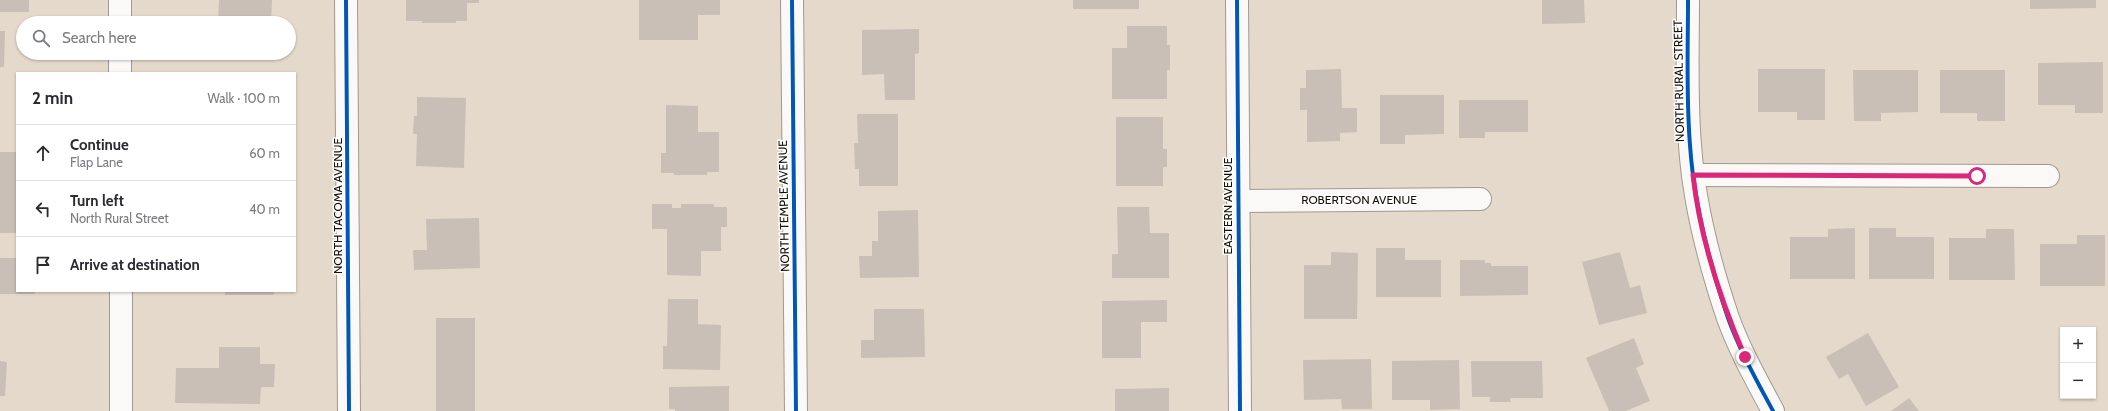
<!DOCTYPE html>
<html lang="en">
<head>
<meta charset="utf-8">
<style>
	body { margin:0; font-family:Cabin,sans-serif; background:#f7f7f7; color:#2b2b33 }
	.controls { position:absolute; right:12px; bottom:12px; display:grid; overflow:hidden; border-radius:0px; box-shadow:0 1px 3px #0004 }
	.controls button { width:36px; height:36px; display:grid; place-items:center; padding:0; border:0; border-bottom:1px solid #e1e1e2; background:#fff; color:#2b2b33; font:20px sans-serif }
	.stop { position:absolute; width:12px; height:12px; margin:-9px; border:3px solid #db2777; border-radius:50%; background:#fff }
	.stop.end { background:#db2777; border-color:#fff; box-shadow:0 1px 4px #0008 }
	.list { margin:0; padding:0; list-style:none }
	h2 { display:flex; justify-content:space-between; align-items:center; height:52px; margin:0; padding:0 16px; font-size:17px }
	h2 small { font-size:13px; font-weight:400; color:#7c7c81 }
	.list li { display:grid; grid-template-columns:26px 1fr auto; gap:12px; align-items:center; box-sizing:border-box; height:56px; padding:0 16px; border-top:1px solid #e1e1e2 }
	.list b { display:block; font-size:15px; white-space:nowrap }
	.list p { margin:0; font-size:13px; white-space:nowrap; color:#7c7c81 }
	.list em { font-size:13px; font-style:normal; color:#7c7c81 }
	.icon { flex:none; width:22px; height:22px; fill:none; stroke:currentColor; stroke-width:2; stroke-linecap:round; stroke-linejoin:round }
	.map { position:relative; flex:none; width:2108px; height:411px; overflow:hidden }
	.search { position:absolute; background:#fff; box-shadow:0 1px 3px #0004; left:16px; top:16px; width:280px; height:44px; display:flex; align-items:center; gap:10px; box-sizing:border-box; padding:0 14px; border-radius:22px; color:#7c7c81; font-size:15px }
	.panel { position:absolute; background:#fff; box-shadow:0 1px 3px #0004; left:16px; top:72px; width:280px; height:220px; border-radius:0px }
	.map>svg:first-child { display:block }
</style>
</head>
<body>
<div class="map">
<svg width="2108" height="411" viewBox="0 0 2108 411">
	<rect width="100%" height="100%" fill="#e4d9ca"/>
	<!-- building -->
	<g fill="#cabfb6">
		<rect x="0" y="0" width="29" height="12"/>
		<path d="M219,0H272L271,23H218Z"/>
		<path d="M406,0H479V3H467V21H456V23H422V21H406Z"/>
		<path d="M639,0H720V15H698V40H639Z"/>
		<rect x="1073" y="0" width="66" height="9"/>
		<path d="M1542,0H1584L1585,23L1542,24Z"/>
		<path d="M2030,0H2096V8L2030,9Z"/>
		<path d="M1127,26H1167V45H1170V70H1167V99H1112V48H1127Z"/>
		<path d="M919,29V53L915,54V100H885L884,74L862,75V30Z"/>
		<path d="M0,31H5L4,67H0Z"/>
		<path d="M2103,62V113H2075V105H2038V63Z"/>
		<path d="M1341,69L1342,108H1357V132L1340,133V141L1307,142V110H1300V88H1306V70Z"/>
		<path d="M1758,69H1825V120H1797V112H1758Z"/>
		<path d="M1853,70H1918V112L1881,113V121H1854Z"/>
		<path d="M1940,70H2005V121H1977V113H1940Z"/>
		<path d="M1380,95H1444V134L1405,135V144H1380Z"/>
		<path d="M417,97L466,98L464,168L416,166L417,134H413L414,116H417Z"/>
		<path d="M1459,100H1528V132H1485V138H1459Z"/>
		<path d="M666,105L698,106V132H719V172H707V175H674V173H661V153H666Z"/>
		<path d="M857,114H898V186H859V169H855L854,143H858Z"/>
		<path d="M1116,117H1163V149H1167V167H1163V186H1116Z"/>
		<rect x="0" y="152" width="17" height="81"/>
		<path d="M652,204H672V208H681V204H714V207H727V227H721V251H701V276L667,275V229H652Z"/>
		<path d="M1117,207H1149L1150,233H1169V278H1112V254H1118Z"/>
		<path d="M918,210L919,277L860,278L859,256H872V241H878V211Z"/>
		<path d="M479,218L480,268L414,270L413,250H427L426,219Z"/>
		<path d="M1855,228V279H1790V237H1828V229Z"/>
		<path d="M1869,228H1896V237H1934V279H1869Z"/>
		<path d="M1986,229H2014L2015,280H1949V238H1986Z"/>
		<path d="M2077,235H2105V286H2040V244H2077Z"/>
		<path d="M1376,248H1405V260H1441V297H1376Z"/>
		<path d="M1331,252L1358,253L1357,319H1304V265H1331Z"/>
		<path d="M1620,252L1630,288L1640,285L1647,313L1599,325L1582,262Z"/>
		<path d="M0,258H17V291H35V294H0Z"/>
		<path d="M1460,260H1485V263H1491V266H1528V295L1460,296Z"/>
		<rect x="225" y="291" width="49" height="4"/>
		<path d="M668,299H698V324L721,325L720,370L663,369V346H667Z"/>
		<path d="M1167,300V322H1141V358H1102V301Z"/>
		<path d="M874,309H924L925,357L861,358V340H874Z"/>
		<rect x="436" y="318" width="39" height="93"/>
		<path d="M1868,333L1899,387L1866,406L1848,374L1839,379L1826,357Z"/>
		<path d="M1634,338L1644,364L1636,368L1650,401L1626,411H1609L1586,358Z"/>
		<path d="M219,347H260V364H275L274,387H261L260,404L175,403L176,368H219Z"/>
		<path d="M1371,359L1372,409H1342L1341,399L1304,400L1303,360Z"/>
		<path d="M1459,360L1460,409L1430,410V400H1392V361Z"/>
		<path d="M0,361L7,362L5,396H0Z"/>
		<path d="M1471,361H1542L1543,398H1510L1511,402H1490V397H1472Z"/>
		<path d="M729,386V411H675V409H669V387Z"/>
		<path d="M1169,388V411H1115V389Z"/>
		<path d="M1909,398L1919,411H1891Z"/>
	</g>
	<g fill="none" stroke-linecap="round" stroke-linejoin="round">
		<!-- minor casing -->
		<g stroke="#a1998e" stroke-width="24">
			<g id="minor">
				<path d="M120,0V23"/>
				<path d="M346,0L349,411"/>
				<path d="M792,0L796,411"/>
				<path d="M1237,0L1240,411"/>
				<path d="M1688,0C1688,48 1686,97 1690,145C1694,205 1709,262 1728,318C1740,351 1757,381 1773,411"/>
				<path d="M120,53V73"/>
				<path d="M1693,175L2048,176"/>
				<path d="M1238,201L1480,199"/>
				<path d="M121,291V411"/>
			</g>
		</g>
		<!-- minor -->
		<use href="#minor" stroke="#fbf9f7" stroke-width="22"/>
		<!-- cycleway casing -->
		<g stroke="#fff" stroke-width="6">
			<g id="cycleway">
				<path d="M346,0L349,411"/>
				<path d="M792,0L796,411"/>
				<path d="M1237,0L1240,411"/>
				<path d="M1688,0C1688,48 1686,97 1690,145C1694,205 1709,262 1728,318C1740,351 1757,381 1773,411"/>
			</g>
		</g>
		<!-- cycleway -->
		<use href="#cycleway" stroke="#0057b8" stroke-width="4"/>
	</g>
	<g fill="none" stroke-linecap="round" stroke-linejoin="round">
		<!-- route -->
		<path stroke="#db2777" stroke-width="5" d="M1745,357C1720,299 1700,238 1693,175L1977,176"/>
	</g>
	<g text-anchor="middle" stroke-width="3" stroke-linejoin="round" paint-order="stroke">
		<!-- street labels -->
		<g font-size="12" fill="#160f06" stroke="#fff">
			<text transform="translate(1679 81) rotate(-91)" y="4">NORTH RURAL STREET</text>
			<text x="1359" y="204">ROBERTSON AVENUE</text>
			<text transform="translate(338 206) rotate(-90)" y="4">NORTH TACOMA AVENUE</text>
			<text transform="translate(784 206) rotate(-91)" y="4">NORTH TEMPLE AVENUE</text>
			<text transform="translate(1228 206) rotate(-90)" y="4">EASTERN AVENUE</text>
		</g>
	</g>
</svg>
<div class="controls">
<button>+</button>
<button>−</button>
</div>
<div class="stop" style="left:1977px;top:176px"></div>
<div class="stop end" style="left:1745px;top:357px"></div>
<div class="search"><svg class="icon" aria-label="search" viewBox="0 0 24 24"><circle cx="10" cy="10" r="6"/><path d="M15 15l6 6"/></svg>Search here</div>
<section class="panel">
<h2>2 min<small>Walk · 100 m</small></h2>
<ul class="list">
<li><svg class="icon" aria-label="ahead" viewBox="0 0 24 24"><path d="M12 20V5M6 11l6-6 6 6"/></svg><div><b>Continue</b><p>Flap Lane</p></div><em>60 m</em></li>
<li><svg class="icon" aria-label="left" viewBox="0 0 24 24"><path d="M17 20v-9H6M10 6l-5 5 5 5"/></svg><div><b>Turn left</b><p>North Rural Street</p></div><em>40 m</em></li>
<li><svg class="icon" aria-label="arrive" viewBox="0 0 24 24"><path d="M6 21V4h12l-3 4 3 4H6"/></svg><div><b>Arrive at destination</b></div></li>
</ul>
</section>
</div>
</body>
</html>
